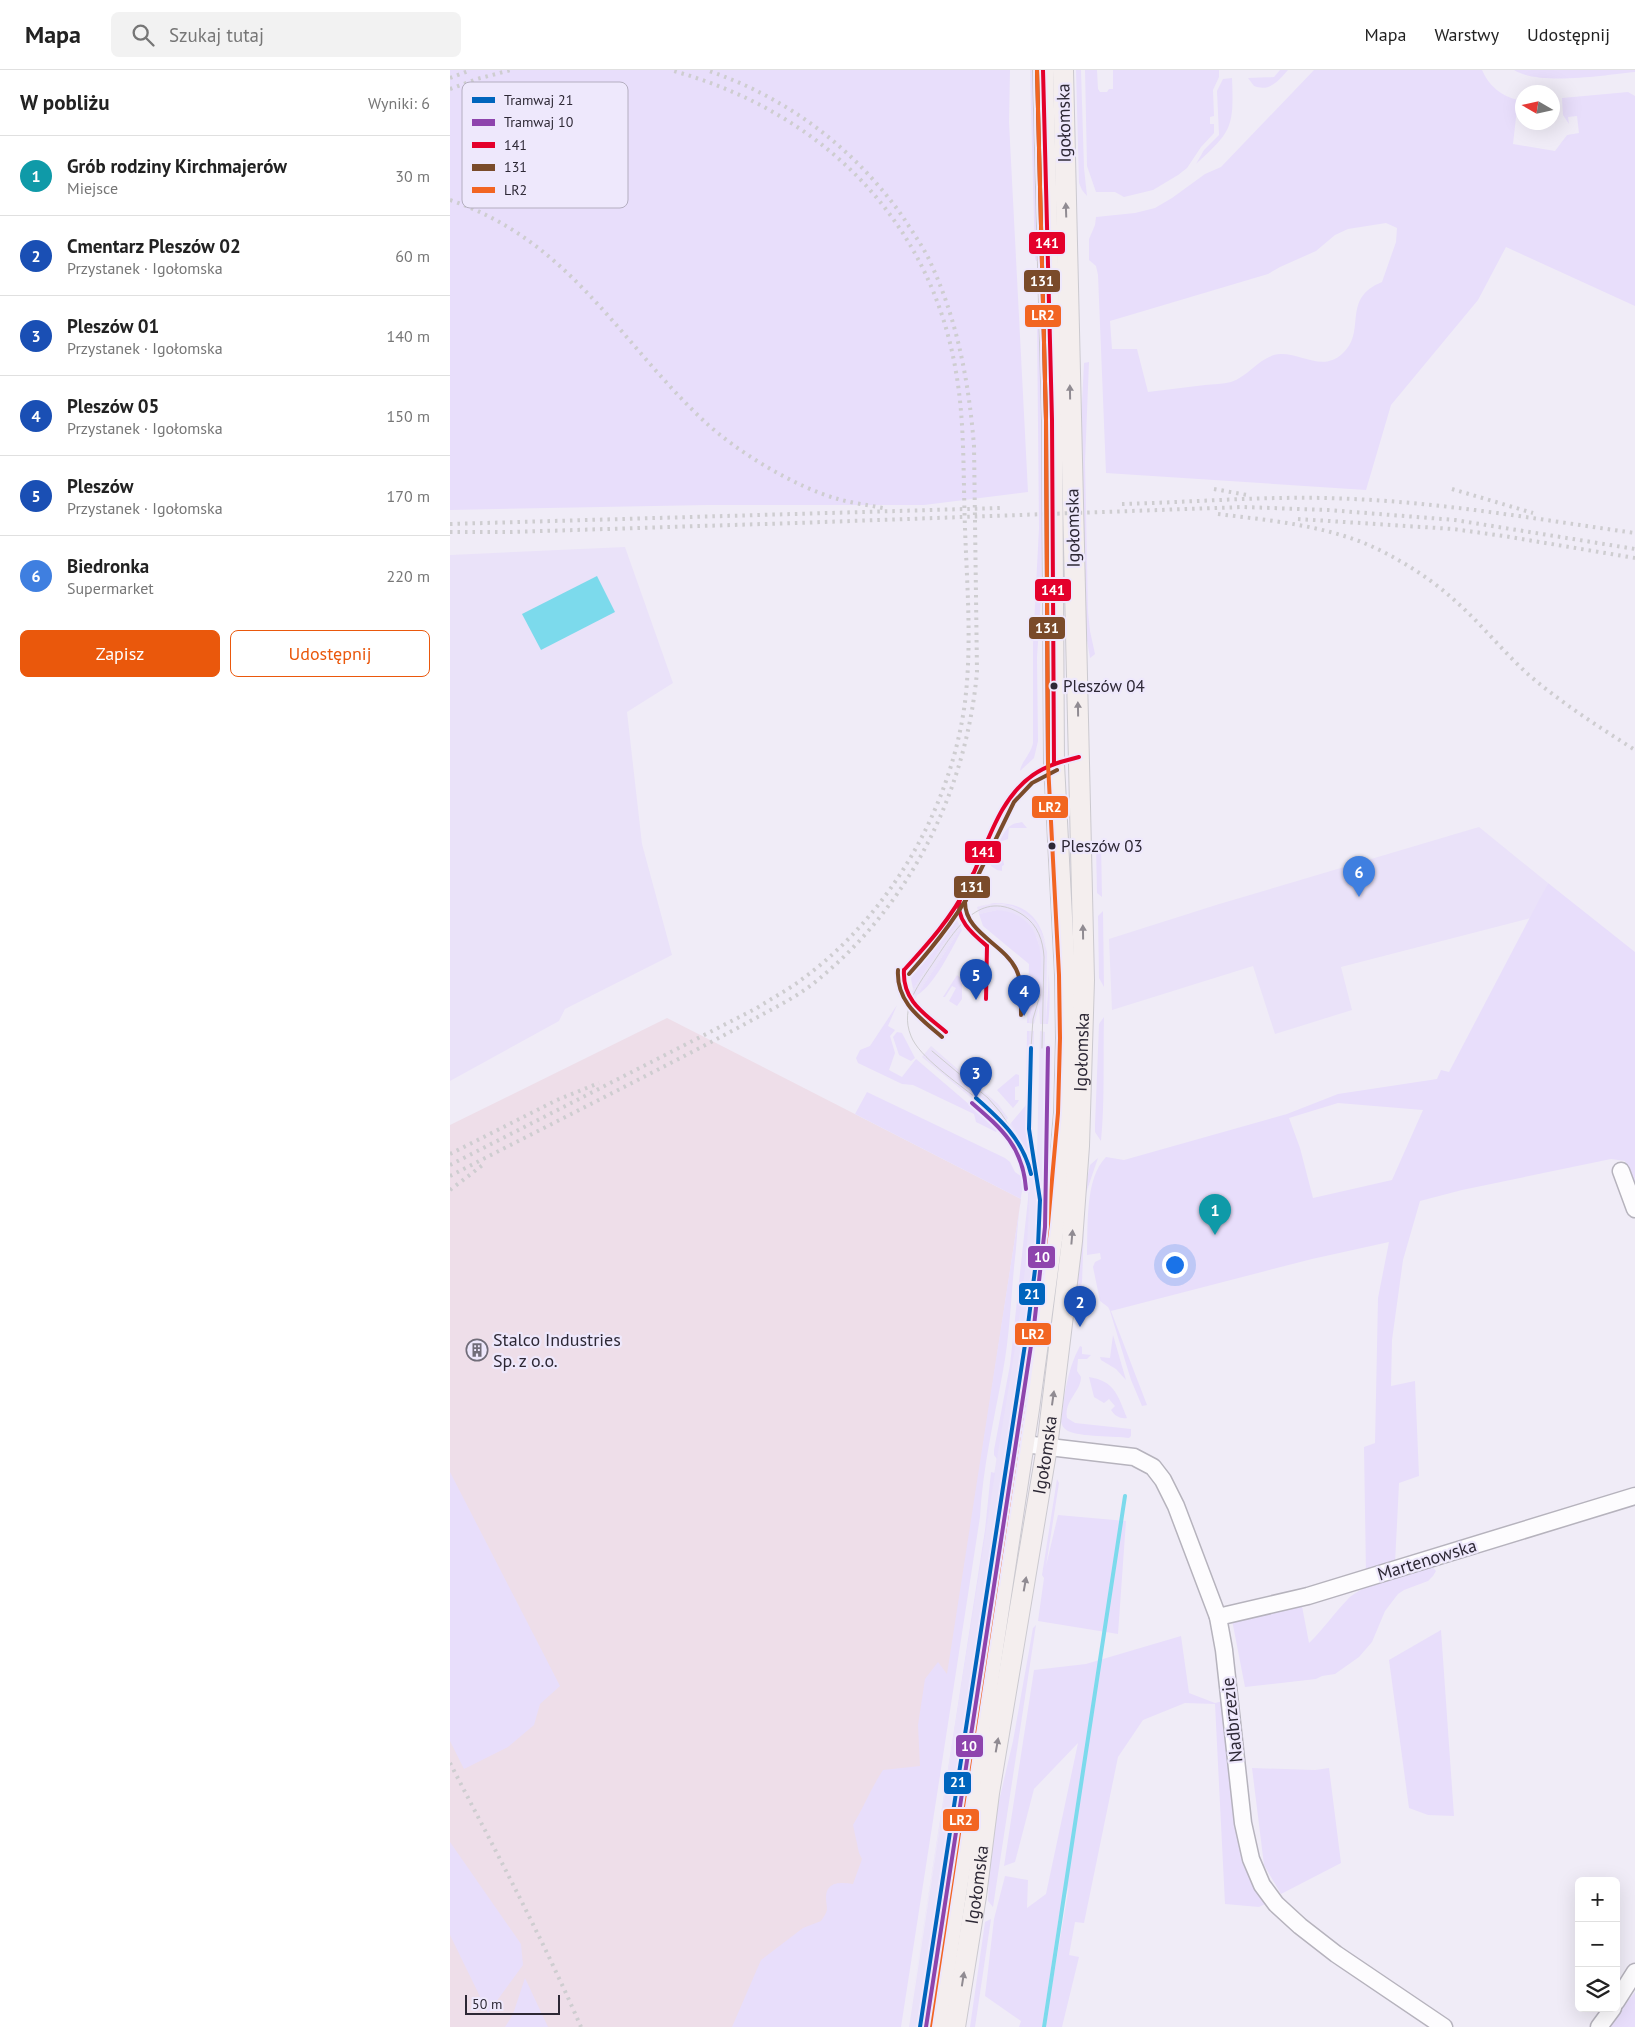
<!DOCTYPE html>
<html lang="pl">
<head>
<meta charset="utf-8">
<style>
	body { margin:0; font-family:"PT Sans",sans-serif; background:#f2f2f2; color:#222 }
	.controls { position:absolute; right:15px; bottom:15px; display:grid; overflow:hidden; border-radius:8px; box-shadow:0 5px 20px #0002 }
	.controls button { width:45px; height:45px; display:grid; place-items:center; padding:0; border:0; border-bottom:1px solid #e0e0e0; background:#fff; color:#222; font:25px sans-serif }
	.compass { position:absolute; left:1065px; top:15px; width:45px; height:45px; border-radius:50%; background:#fff; box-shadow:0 5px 20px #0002; rotate:279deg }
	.scale { position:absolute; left:15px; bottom:12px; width:95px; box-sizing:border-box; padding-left:5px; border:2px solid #2d2835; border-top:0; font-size:14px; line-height:18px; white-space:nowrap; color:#2d2835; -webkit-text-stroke:4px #eee8fc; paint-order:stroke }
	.you { position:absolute; left:724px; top:1194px; width:18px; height:18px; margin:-12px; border:4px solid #fff; border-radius:50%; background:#1a73e8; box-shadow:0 0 0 8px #1a73e833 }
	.badge { display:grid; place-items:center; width:32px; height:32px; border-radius:50%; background:#ea580c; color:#fff; font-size:16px; font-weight:700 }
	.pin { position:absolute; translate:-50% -41px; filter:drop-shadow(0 1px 2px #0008) }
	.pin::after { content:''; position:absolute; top:26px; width:18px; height:15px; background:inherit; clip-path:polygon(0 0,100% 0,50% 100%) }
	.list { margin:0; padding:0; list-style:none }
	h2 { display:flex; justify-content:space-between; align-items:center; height:65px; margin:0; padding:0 20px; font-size:21px }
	h2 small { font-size:16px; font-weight:400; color:#767676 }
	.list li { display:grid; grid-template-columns:32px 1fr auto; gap:15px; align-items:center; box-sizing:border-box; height:80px; padding:0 20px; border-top:1px solid #e0e0e0 }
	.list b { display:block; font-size:19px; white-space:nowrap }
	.list p { margin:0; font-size:16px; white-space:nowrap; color:#767676 }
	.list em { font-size:16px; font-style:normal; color:#767676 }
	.actions { display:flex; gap:10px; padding:15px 20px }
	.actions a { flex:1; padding:11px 0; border:1px solid #ea580c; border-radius:8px; text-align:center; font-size:18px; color:#ea580c }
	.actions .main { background:#ea580c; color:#fff }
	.icon { flex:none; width:28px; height:28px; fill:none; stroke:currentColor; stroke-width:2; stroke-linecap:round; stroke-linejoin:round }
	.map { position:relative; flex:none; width:1185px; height:1957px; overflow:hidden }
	header { display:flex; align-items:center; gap:30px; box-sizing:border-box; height:70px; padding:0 25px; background:#fff; border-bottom:1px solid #e0e0e0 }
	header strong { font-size:24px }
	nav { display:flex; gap:28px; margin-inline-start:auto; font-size:18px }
	.search { width:350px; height:45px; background:#f2f2f2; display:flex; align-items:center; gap:12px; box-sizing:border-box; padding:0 18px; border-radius:8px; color:#767676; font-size:19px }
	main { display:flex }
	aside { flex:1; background:#fff }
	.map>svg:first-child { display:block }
</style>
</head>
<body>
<header>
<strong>Mapa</strong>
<div class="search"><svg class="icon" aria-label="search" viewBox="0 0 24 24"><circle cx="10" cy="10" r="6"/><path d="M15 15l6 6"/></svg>Szukaj tutaj</div>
<nav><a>Mapa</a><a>Warstwy</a><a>Udostępnij</a></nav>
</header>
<main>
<aside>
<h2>W pobliżu<small>Wyniki: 6</small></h2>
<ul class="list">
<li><span class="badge" style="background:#0f9aa8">1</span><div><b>Grób rodziny Kirchmajerów</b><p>Miejsce</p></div><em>30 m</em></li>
<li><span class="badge" style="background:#1a4fb4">2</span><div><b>Cmentarz Pleszów 02</b><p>Przystanek · Igołomska</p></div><em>60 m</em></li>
<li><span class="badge" style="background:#1a4fb4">3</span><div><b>Pleszów 01</b><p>Przystanek · Igołomska</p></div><em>140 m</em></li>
<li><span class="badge" style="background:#1a4fb4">4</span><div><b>Pleszów 05</b><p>Przystanek · Igołomska</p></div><em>150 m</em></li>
<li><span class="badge" style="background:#1a4fb4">5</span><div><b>Pleszów</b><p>Przystanek · Igołomska</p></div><em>170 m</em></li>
<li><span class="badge" style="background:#3f7fe0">6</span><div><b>Biedronka</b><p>Supermarket</p></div><em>220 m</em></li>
</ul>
<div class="actions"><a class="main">Zapisz</a><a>Udostępnij</a></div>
</aside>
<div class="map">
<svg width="1185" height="1957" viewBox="0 0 1185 1957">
	<rect width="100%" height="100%" fill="#f0ecf7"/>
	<!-- built -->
	<g fill="#eae2f9">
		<path d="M175,477L223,613L177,642L192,774L222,885L115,939L109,951L0,1011V485Z"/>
		<path d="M1029,757L1098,813L1081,848L891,897L902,940L825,964L803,896L662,940L659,869L766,835Z"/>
		<path d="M542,834L558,835L572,841L579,846L591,860L597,882L596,954H590L589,937L584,954L579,953L590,906L589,876L587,868L575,851L563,844L547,840L529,844L527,837Z"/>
		<path d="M508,852L511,858L467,925L461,942L456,936L463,919Z"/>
		<path d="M579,961H584L582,1055L585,1079L587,1084L590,961L595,962L592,1160L581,1257L474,1957H459L570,1236L578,1153V1105L569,1078L556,1059L561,1053L579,1080L577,1055Z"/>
		<path d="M481,976L548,1034L558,1048L553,1054L472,987Z"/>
	</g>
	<!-- industrial -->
	<path fill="#eedee9" d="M217,948L571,1129L444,1957H0V1055Z"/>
	<!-- green -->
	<g fill="#e8defb" fill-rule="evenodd">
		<path d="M0,0H560L559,52L578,422L474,435H257L0,440Z"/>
		<path d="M580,0H585L590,191H586L585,188Z"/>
		<path d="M626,0H631L634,98L637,126L632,120L629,113Z"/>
		<path d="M635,0H647L648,19L650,22H657L659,19H663V0H769V7L763,20L764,46L760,47V54H764V63L751,77L737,98L728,105L703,120L674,127L665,122H646L637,96Z"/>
		<path d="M830,0H838C828,11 820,22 804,16L798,8L824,7Z"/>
		<path d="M864,0H1032C1039,16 1051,26 1068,30L1063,74L1105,81L1117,65L1129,63L1127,46L1118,47L1119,54L1113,45L1112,28L1178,22L1185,26V236L1056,177L1028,230L941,335L916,420L656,403L648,205L646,196L639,190V169L645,155L646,147L685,143L705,138L722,128L755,104L771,97ZM936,153L947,158L946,172L932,212C890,229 918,262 892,284C872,302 852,283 830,284C811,285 799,306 781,312C773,314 763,314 755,315C736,317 717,320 698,322L687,279H662L660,251L818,204L830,197L866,181L885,165L898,159Z"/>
		<path d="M1064,0H1185V2C1154,5 1090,16 1064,0Z"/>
		<path d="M782,8C784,58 782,61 746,94L754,80L769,65L767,21L773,9Z"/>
		<path d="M587,250H592L593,497L587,587L588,671L584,688L570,701C571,692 581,684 583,673V574L589,458Z"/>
		<path d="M639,292L635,392L638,542L640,561L645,584L640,588L635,559L630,372L634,293Z"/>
		<path d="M572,752L577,758H559L558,769L550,772L554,795L552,796V801L547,800L541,796C541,787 553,761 560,756C564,753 568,753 572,752Z"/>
		<path d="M651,772L652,827L647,823L646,776Z"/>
		<path d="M1098,813L1185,882V1127L1175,1091L1161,1089L1012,1120L970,1131L953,1190L942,1270L941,1316L965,1311L969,1406L949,1413L945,1494L916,1504L914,1377L925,1373L928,1228L939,1172L862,1189L661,1241L697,1335L692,1336L681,1310L660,1241L658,1237L650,1231L643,1197L645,1192L651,1189L650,1183L637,1185C638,1155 635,1108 656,1087L674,1090L837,1044L888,1024L987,1009L991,1000L999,1002ZM888,1033L973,1040L942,1110L863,1128L850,1078L839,1048Z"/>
		<path d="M544,833C592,832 598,869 599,908C600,924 600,939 598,954H596C597,917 610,859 568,839C555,832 541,833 527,837Z"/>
		<path d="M547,840C589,843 595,881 589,915C586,928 581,940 579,953H577L579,894L533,856L529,844Z"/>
		<path d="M653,841L654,917L649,908L648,846Z"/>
		<path d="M506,848L508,852L463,919L461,909L463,901Z"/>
		<path d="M511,858L512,860C502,878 484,916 467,925Z"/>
		<path d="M507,905L512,909V929L507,936L499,931L506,918L502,916L495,927H493Z"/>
		<path d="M447,935L438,956L445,960L440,966L445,983L439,1000L452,1007L466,989L548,1059L546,1062L526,1052L524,1044L463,1015L452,1014L408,993L406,988L410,980L420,976Z"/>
		<path d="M654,947C653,988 655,1030 651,1071L645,1062V1055L649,954Z"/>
		<path d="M577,961H579L578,1081L561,1053L576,1035Z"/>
		<path d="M447,962L452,963L465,988L461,991L449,985L443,967Z"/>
		<path d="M566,1004L569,1005V1016L565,1017V1030H569L568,1032L563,1038L547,1020Z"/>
		<path d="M417,1022L555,1088L560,1092L565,1102L574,1108L575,1113C569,1120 567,1175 565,1188C561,1225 560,1264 553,1301C544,1350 533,1396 530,1447L451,1957H282L311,1890L353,1858L371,1851C373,1848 376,1844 377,1840C377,1836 376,1832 376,1828C376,1811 391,1812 403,1814L412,1789L409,1783L403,1755C414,1737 421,1718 433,1700L470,1696L468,1655L475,1609L488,1592L497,1604L571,1129L405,1044Z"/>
		<path d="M648,1088L635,1126L632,1213L630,1214L632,1215L631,1231L628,1236L627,1211L635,1119L640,1095Z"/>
		<path d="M579,1120C579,1211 561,1300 547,1389L544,1385V1380L560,1295Z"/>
		<path d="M663,1265L676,1310L666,1299L651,1290L650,1287L660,1288Z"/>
		<path d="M630,1276L632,1277V1284L641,1285L637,1289H628L627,1301L631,1307C631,1322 614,1330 617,1348L625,1353L681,1359V1366L679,1368C665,1366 630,1367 618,1361C614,1359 612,1356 611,1352C614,1326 617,1300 630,1276Z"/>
		<path d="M639,1307C665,1311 668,1326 677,1348C670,1349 665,1346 661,1340L665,1336L659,1329L654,1333L644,1327Z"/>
		<path d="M0,1402L110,1616L90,1634L84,1655L58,1677L14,1699L0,1671Z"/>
		<path d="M541,1402L545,1403L458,1957L535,1460Z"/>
		<path d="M557,1405H561L478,1957H474Z"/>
		<path d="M607,1409L609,1413L596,1496L608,1445L676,1451L668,1564L588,1551L594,1508L592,1505Z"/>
		<path d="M981,1495L986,1501L983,1506L978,1511L954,1520L948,1524L935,1541L922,1572L909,1587L885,1604L872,1606L866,1609L795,1617L782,1550L851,1531L859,1573C873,1560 884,1543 898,1529C911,1515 962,1500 981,1495Z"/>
		<path d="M586,1555L543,1837L538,1831L540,1785L545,1748L563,1671L583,1558Z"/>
		<path d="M991,1560L1004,1746L978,1745L959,1738L939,1590Z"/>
		<path d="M731,1566L739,1623L765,1633L773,1631L792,1789L815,1834L809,1837L775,1834L765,1634L735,1633L693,1650L668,1687L634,1853L625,1852L619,1885L629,1887L612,1957H595L619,1816L609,1846L592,1957H569L571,1951L535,1926L544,1849L555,1806L578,1810L577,1838L596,1824L628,1673L584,1719L565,1792L554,1796L584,1600L636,1594Z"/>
		<path d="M802,1698L865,1700L879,1698L891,1793L831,1824L814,1795Z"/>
		<path d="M0,1772L71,1874L73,1895L38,1943L0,1865Z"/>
		<path d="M541,1849L525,1957H520L535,1852Z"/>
		<path d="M75,1908L98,1957H55L63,1944Z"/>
		<path d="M1185,1922V1957H1152L1158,1956Z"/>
	</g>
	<!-- water -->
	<path fill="#7cdaec" d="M147,506L165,542L91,580L72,544Z"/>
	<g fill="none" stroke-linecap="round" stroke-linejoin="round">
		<!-- stream -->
		<path stroke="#7cdaec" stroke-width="4" d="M594,1957L675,1426"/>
		<!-- minor casing -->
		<g stroke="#b6b3bd" stroke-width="19">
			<g id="minor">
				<path d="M1171,1101L1185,1139"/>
				<path d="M574,1374L684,1387L703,1397L713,1410L726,1436L768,1547L774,1580L793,1753L801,1789L812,1815L826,1834L850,1856L886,1884L994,1957"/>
				<path d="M768,1547L858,1526L1185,1426"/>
				<path d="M1166,1932L1185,1902"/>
				<path d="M1149,1957L1163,1938"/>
			</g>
		</g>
		<!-- major casing -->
		<g stroke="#cbc9cf" stroke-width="22">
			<g id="major">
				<path d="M486,1957L579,1339L604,1155L614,1043L616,968L615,905L604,694L602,350L593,0"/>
				<path id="s1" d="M505,1957L526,1826L539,1723L597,1377L622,1171L629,1076L634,910L613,0"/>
			</g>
		</g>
		<!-- minor -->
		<use href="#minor" stroke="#fdfcfe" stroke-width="16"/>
		<!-- major -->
		<use href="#major" stroke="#f4eeee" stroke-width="20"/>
		<!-- tram -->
		<g stroke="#cecdd0" stroke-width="1">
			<path d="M581,978L583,949L590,925"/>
			<path d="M482,981L538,1028L551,1043L567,1068"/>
			<path d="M526,1028C508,1013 469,987 461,966C449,937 470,913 485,890C505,860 530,817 573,845C588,855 593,871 594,887L592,978"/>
		</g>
		<!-- rail -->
		<g stroke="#cecdd0" stroke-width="4" stroke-dasharray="2.5 5" stroke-linecap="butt">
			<path d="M0,8L21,0"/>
			<path d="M0,19L27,9L61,0"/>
			<path d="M0,130C120,171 168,270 254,351C287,382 345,417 388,429C402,433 418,435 433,438"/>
			<path d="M764,419L797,425"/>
			<path d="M1002,419L1083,443"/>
			<path d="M672,434C749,432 826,425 903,429C997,433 1092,450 1185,463"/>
			<path d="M768,444C816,450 863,454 909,471C942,484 976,505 1002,528C1030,552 1053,582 1080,606C1113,634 1149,657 1185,680"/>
			<path d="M848,449L1003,459L1054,466L1185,488"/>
			<path d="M0,454L550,438"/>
			<path d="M0,462H62L345,453L793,437L878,440L1005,450L1185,479"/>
			<path d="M0,1084L107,1030L149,1013"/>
			<path d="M0,1095L307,938C322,928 338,920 351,910C439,846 501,739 515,632C522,574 517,516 515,458C513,406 515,353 506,302C480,147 368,40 220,0"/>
			<path d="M0,1106C70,1070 141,1034 211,998C242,982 273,966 304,949C324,938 345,928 364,913C459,837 516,723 527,602L524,376C519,314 508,253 482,196C475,179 463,163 453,147C404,78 337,27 256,0"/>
			<path d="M0,1120L34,1094"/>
			<path d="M0,1693C45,1780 92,1867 131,1957"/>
		</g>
		<!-- bus-1 casing -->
		<g stroke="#eee8fc" stroke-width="8">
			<g id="bus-1">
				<path d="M593,0L602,350L604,694"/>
				<path d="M523,804C519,812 513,820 510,829C504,849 524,865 537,876"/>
				<path d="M454,900C478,874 502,847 518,815C537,778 547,730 583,705C597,695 613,691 629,687"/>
				<path d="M454,900C452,931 475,944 496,962"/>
				<path d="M536,929L537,876"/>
			</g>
		</g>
		<!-- bus-2 casing -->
		<g stroke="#eee8fc" stroke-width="8">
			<g id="bus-2">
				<path d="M587,0L596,350L598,694"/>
				<path d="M448,900C446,932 470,948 492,967"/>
				<path d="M459,904C485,875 509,845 527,810"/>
				<path d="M571,945C571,930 573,913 566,899C554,874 515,863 515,832L564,732L582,713L607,700"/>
			</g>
		</g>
		<!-- bus-3 casing -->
		<g stroke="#eee8fc" stroke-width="8">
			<path id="bus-3" d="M480,1956L573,1338L598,1154L608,1043L610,968L609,905L598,694L596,350L587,0"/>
		</g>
		<!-- bus-1 -->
		<use href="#bus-1" stroke="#e4002b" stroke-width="4"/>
		<!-- bus-2 -->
		<use href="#bus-2" stroke="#7a4b2a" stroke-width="4"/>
		<!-- bus-3 -->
		<use href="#bus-3" stroke="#f26522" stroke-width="4"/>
		<!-- tram-1 casing -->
		<g stroke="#eee8fc" stroke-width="8">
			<g id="tram-1">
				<path d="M526,1028C551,1050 573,1070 581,1104"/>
				<path d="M470,1957L578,1255L588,1176L590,1130L579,1059L581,978"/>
			</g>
		</g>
		<!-- tram-2 casing -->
		<g stroke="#eee8fc" stroke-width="8">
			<g id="tram-2">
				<path d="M522,1033C552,1059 573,1077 576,1119"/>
				<path d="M476,1957L584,1256L595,1157L598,978"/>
			</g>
		</g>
		<!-- tram-1 -->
		<use href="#tram-1" stroke="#0065bd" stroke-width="4"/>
		<!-- tram-2 -->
		<use href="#tram-2" stroke="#8e44ad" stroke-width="4"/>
	</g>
	<!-- one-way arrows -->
	<defs><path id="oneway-solid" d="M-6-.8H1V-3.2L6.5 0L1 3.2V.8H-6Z" transform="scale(1.25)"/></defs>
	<g fill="#908b92">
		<use href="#oneway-solid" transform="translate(616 140) rotate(-92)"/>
		<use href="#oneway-solid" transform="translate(620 322) rotate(-91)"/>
		<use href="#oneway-solid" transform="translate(628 639) rotate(-91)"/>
		<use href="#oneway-solid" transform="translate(633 862) rotate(-91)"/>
		<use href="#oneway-solid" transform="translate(622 1167) rotate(-85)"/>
		<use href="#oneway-solid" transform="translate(603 1328) rotate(-82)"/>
		<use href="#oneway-solid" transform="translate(575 1514) rotate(-80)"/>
		<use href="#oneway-solid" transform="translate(547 1675) rotate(-80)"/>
		<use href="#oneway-solid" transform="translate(513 1909) rotate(-81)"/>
	</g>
	<!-- icons -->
	<defs>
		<g id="building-ring" transform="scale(1.125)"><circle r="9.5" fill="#eee8fc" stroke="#716d79" stroke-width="1.5"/><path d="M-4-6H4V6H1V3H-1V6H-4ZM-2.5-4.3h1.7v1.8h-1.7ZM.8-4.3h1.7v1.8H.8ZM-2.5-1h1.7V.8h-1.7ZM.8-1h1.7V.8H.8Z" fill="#716d79"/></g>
	</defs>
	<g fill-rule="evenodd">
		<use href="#building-ring" x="27" y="1280"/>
	</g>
	<!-- markers -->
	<g fill="#2d2835" stroke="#eee8fc" stroke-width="2">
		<circle cx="604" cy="616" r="4.5"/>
		<circle cx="602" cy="776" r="4.5"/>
	</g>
	<g text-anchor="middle" stroke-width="4.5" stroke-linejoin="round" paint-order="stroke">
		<!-- bus labels -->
		<g font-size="17" fill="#2d2835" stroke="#eee8fc" text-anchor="start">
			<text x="613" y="622">Pleszów 04</text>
			<text x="611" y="782">Pleszów 03</text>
		</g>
		<!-- street labels -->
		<g font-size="18" fill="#2d2835" stroke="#eee8fc">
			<text transform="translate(614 53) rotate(-91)" y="6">Igołomska</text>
			<text transform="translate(623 458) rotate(-91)" y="6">Igołomska</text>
			<text dy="6" stroke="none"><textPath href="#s1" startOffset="984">Igołomska</textPath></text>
			<text dy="6" stroke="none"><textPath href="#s1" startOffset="579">Igołomska</textPath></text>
			<text transform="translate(977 1490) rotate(-17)" y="6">Martenowska</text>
			<text transform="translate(782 1650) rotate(-96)" y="6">Nadbrzezie</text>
			<text dy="6" stroke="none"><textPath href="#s1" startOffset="144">Igołomska</textPath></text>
		</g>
		<!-- poi labels -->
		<g font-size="18" fill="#2d2835" stroke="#eee8fc" text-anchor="start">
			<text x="43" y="1276">Stalco Industries<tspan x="43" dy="21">Sp. z o.o.</tspan></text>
		</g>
	</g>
	<!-- legend -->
	<rect x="12" y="12" width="166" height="126" rx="8" fill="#eee8fc" stroke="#b4aec0" stroke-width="1"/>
	<rect x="22" y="27" width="23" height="6" fill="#0065bd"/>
	<rect x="22" y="49" width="23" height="7" fill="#8e44ad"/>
	<rect x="22" y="72" width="23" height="6" fill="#e4002b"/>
	<rect x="22" y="94" width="23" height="7" fill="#7a4b2a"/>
	<rect x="22" y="117" width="23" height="6" fill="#f26522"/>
	<g font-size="14" fill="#2d2835">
		<text x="54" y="35">Tramwaj 21</text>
		<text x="54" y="57">Tramwaj 10</text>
		<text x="54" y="80">141</text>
		<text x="54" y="102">131</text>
		<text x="54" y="125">LR2</text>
	</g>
	<g stroke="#eee8fc" stroke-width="2">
		<rect x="578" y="161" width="38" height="24" rx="5" fill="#e4002b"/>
		<rect x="573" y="199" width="38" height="24" rx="5" fill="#7a4b2a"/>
		<rect x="574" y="234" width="38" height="24" rx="5" fill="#f26522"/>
		<rect x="584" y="508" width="38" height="24" rx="5" fill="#e4002b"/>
		<rect x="578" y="546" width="38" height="24" rx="5" fill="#7a4b2a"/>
		<rect x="581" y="725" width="38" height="24" rx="5" fill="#f26522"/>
		<rect x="514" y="770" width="38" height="24" rx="5" fill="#e4002b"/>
		<rect x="503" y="805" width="38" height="24" rx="5" fill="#7a4b2a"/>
		<rect x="577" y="1175" width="29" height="24" rx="5" fill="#8e44ad"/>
		<rect x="568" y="1212" width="28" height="24" rx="5" fill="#0065bd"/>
		<rect x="564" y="1252" width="38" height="24" rx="5" fill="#f26522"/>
		<rect x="505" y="1664" width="29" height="24" rx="5" fill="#8e44ad"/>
		<rect x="493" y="1701" width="29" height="24" rx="5" fill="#0065bd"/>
		<rect x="492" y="1738" width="38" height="24" rx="5" fill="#f26522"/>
	</g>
	<g font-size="14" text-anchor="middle" font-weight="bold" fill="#fff">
		<text x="597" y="178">141</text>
		<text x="592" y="216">131</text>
		<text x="593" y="250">LR2</text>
		<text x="603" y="525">141</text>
		<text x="597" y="563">131</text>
		<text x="600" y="742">LR2</text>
		<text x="533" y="787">141</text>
		<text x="522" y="822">131</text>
		<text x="592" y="1192">10</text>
		<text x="582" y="1229">21</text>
		<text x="583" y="1269">LR2</text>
		<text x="519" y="1681">10</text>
		<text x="508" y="1717">21</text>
		<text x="511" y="1755">LR2</text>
	</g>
</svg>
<div class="controls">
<button>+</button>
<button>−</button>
<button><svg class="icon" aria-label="layers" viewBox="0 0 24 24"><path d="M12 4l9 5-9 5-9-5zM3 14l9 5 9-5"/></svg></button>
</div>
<svg class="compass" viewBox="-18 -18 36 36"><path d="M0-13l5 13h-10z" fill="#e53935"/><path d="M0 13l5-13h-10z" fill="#767676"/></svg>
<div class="scale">50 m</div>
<div class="you"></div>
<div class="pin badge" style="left:765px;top:1165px;background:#0f9aa8">1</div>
<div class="pin badge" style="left:630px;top:1257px;background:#1a4fb4">2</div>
<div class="pin badge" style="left:526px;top:1028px;background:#1a4fb4">3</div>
<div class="pin badge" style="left:574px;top:946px;background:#1a4fb4">4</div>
<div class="pin badge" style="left:526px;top:930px;background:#1a4fb4">5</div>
<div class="pin badge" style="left:909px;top:827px;background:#3f7fe0">6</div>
</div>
</main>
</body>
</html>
